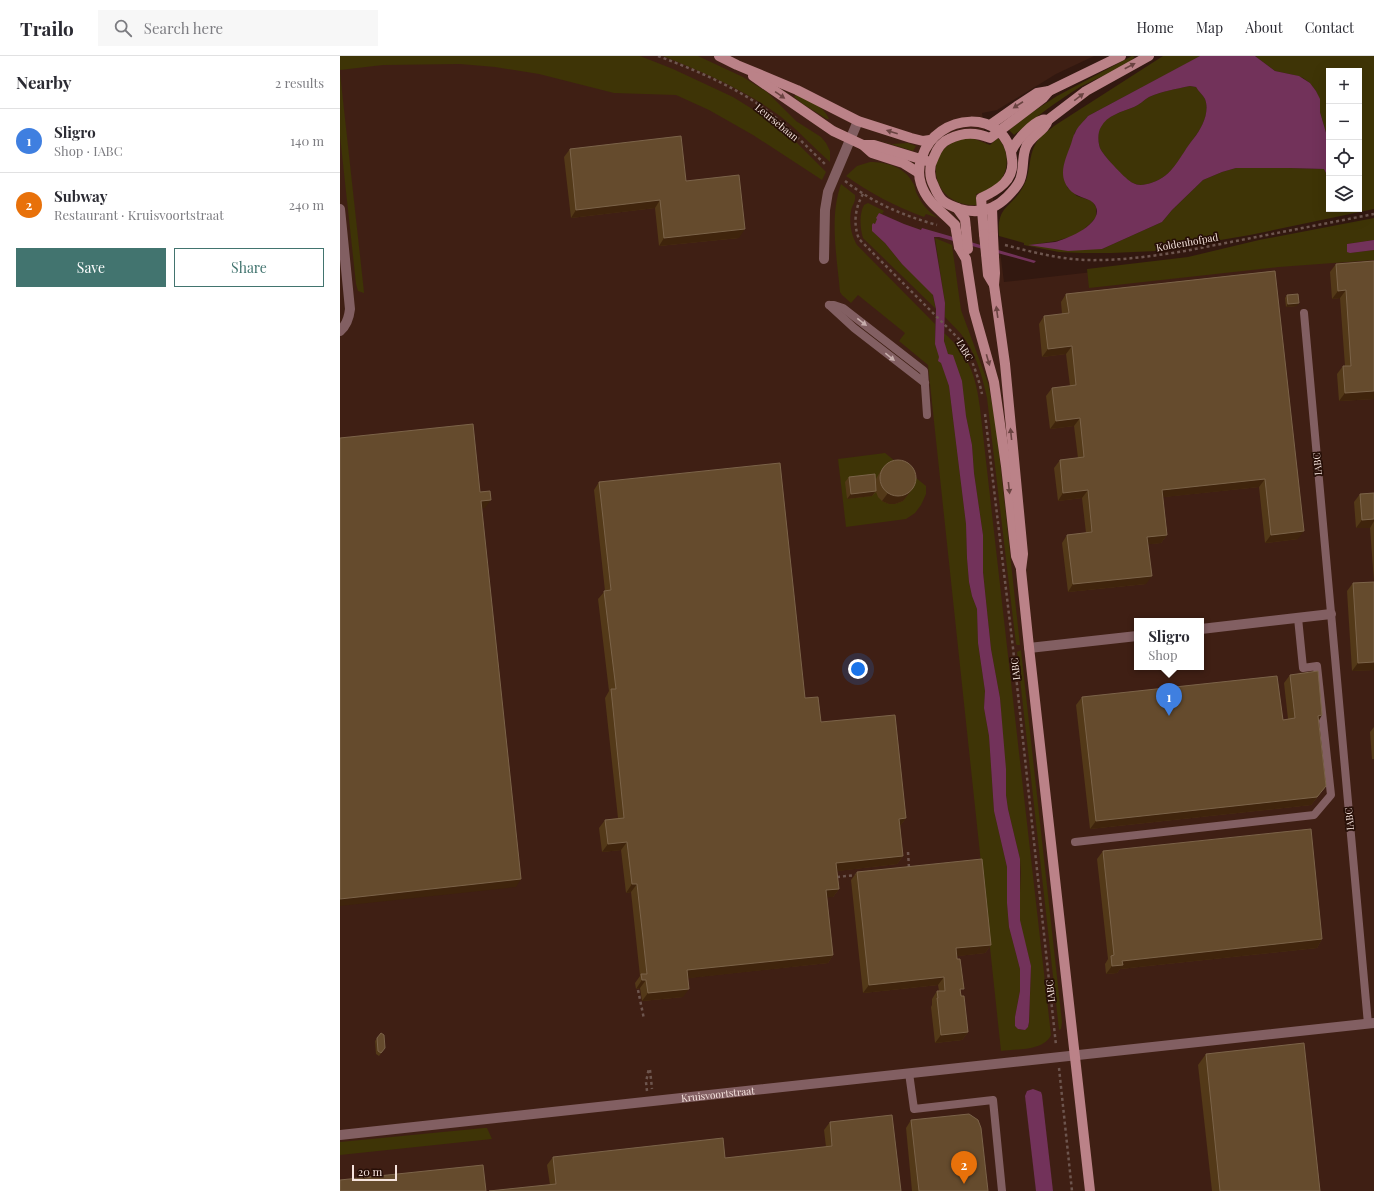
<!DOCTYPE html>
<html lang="en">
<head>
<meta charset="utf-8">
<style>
	body { margin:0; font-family:"Playfair Display",serif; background:#f7f7f7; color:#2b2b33 }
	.controls { position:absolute; right:12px; top:12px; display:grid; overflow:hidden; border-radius:0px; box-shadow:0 4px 16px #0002 }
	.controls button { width:36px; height:36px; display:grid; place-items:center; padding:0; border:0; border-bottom:1px solid #e1e1e2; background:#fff; color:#2b2b33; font:20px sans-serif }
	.scale { position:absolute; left:12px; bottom:10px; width:45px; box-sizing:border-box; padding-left:4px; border:2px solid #f5e3dd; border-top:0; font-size:11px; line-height:14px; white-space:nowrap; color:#f5e3dd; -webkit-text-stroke:3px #270f07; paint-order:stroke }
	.you { position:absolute; left:518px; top:613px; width:14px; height:14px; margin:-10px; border:3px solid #fff; border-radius:50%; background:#1a73e8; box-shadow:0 0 0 6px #1a73e833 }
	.badge { display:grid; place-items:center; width:26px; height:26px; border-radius:50%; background:#42746f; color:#fff; font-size:13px; font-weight:700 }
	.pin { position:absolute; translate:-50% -33px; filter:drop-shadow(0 1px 2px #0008) }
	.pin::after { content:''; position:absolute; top:21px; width:14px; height:12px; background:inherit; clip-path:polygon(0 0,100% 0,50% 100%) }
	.popup { position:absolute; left:794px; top:562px; width:70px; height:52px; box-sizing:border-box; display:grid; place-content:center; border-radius:0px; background:#fff; filter:drop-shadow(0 1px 3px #0005); font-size:13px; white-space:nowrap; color:#7c7c81 }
	.popup b { font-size:15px; color:#2b2b33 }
	.popup::after { content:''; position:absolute; left:50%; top:100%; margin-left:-8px; border:8px solid transparent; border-top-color:#fff }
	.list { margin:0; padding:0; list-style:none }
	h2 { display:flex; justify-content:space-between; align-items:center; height:52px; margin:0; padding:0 16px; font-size:17px }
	h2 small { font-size:13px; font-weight:400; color:#7c7c81 }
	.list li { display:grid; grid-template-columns:26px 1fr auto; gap:12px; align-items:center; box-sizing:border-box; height:64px; padding:0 16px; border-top:1px solid #e1e1e2 }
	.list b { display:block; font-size:15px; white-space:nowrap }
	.list p { margin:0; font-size:13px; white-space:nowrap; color:#7c7c81 }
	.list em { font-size:13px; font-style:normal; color:#7c7c81 }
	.actions { display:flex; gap:8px; padding:12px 16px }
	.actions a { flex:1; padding:9px 0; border:1px solid #42746f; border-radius:0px; text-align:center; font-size:14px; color:#42746f }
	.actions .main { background:#42746f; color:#fff }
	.icon { flex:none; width:22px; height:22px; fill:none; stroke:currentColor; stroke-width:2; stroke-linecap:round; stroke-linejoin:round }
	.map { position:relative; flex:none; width:1034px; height:1135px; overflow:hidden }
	header { display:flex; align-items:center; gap:24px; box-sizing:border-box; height:56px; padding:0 20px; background:#fff; border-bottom:1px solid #e1e1e2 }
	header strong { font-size:19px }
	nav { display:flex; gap:22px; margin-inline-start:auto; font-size:14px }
	.search { width:280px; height:36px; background:#f7f7f7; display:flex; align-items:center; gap:10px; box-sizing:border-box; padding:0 14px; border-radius:0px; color:#7c7c81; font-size:15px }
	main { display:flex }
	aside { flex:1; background:#fff }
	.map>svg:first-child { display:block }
</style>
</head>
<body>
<header>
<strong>Trailo</strong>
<div class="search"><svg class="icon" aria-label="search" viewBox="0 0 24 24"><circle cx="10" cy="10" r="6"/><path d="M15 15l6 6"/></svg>Search here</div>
<nav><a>Home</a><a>Map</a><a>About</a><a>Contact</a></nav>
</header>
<main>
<aside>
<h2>Nearby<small>2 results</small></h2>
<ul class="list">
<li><span class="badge" style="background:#3f7fe0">1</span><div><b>Sligro</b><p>Shop · IABC</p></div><em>140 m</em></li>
<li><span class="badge" style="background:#e8710a">2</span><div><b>Subway</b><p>Restaurant · Kruisvoortstraat</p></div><em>240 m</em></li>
</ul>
<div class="actions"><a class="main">Save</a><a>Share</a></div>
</aside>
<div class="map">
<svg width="1034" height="1135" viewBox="0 0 1034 1135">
	<rect width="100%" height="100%" fill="#321810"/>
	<!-- built -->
	<path fill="#3f1f14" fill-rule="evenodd" d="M0,0H754L716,18L657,54L642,57L664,226L1034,184V1135H0ZM797,565H861V611H797Z"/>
	<!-- green -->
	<g fill="#3e3406">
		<path d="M0,0H300L333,13L393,41L435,67L450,80L486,116L482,124L413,79L369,54L336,39L274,37L199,18L155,11L120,8L43,9L0,14Z"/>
		<path d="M323,0H358L403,21L427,36L456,65L481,81L486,87L490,95V106C473,91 458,74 440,60C403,33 365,17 323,0Z"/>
		<path d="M792,0L795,1C780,15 758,21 740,31C717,45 695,62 674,79L669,74L694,55L717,40Z"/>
		<path d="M823,0H861L748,60L735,76L732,87L727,131L737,140L752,145L756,151V161L751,167L737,179L716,185L690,189L762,193L822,166L832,154L863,124L882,116L896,112H949L984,113L989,123V153H1019V15H989V87L980,56L979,43L976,35L970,27L963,22L954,19L935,15L915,0H1034V153L910,179L816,195L772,197H742L719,196L684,189V187L659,180C656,148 673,152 684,129C691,116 688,100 696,87C700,80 708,75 714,70Z"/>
		<path d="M0,17L24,236V237L18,235L16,228L0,80Z"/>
		<path d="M850,30L856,31C858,35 863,39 865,43C870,56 862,72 854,82C840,100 834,120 811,127C806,129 798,130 793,127C786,125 765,101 761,94C758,89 757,77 760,71C767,59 782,56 794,51C799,49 804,44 809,41C822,35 836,33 850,30Z"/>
		<path d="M456,38C468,45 484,50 489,63H487L463,48L454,41Z"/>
		<path d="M532,82L552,88L568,87L576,90L573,95Z"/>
		<path d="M632,82L650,89L658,82C669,94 670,114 659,126C653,132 644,136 636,138L637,149C591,151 581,95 620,84C623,82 628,83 632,82Z"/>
		<path d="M530,106C546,106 565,111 573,127C575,129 575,133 576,136C581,147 588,156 598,162L586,158L584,161C556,151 530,137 506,120L517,110Z"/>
		<path d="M501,128L515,139C516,146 512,149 511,155C509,166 511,179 517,189L595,268V288L609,330L626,468L627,502L629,526L632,540L637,553L638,587L645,635L644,652L649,680L654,755L667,811V847L669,871L680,913V935L675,961V970L680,974H685L689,969L691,910L680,869L679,855L681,817L680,803L668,753L666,739L660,642L651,593L643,516V479L634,417L632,389L626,360L608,298C604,291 604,285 604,277C629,299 636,320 640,352L711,979C704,995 676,993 661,995L588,309L559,285L565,277L518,239L511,247L502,239L500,236C497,201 489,162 501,128Z"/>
		<path d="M528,147L544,155L542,158L539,157L538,163L532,175L545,187L562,208L592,236L596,253L523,182C520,172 519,158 524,149Z"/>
		<path d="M1034,162V184L1007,188L1010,197L1034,194V204L939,211L749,232L747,213L848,201L919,184Z"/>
		<path d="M595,182L612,189L621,254L648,327L656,369L680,589H677L676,588L647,342C642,320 636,296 621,278C616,272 610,267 605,261V247Z"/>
		<path d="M545,397L586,430V438L581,449L575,457L566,463L506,471L498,403Z"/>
		<path d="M681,594L722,966L721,973L719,974L677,596Z"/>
		<path d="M144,1072H147L152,1083L0,1099V1086Z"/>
	</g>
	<!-- water -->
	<g fill="#72325a" fill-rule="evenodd">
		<path d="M860,0H915L935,15L959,20L970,27L976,35L980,43V56L989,87V123L984,113L949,112H896L882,116L863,124L832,154L822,166L762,193L728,195L688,189C697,188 706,187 715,186C727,183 766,167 755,149C751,142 739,142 732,136C716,121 725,105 731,88C732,85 733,80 735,77C737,71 744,65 748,60ZM850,30L856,31C858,35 863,39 865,43C870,56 862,72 854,82C840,99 834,120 811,127C805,129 798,130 793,127C786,124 765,101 761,94C758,89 757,77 761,71C767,59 782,56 794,51C799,49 804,44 809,41C822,35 836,33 850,30Z"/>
		<path d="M539,157L564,168L581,174L582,172L696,205L694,207L599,181H594L605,247L604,285L608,298L613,299L622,325L626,360L632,389L634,417L643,479V516L651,593L660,642L666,713V739L668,753L680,803V864L691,910L689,966L688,971L685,974L678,973L675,970V961L680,935V913L669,871L667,847V811L654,755L649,680L644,652L645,635L638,587L637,553L632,540L629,526L627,502L626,468L609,330L601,307L598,305L599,301L595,288L596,253L593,239L562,208L545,187L532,175V169L533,167L535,168L537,163L536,162Z"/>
		<path d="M1034,184V194L1010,197L1007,196V188Z"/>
		<path d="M693,1033L701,1036L702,1039L713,1135H696L685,1040L687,1035Z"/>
	</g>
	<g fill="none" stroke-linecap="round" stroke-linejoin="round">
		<!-- path -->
		<g stroke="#6d554e" stroke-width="2.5" stroke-dasharray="3 3" stroke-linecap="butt">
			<path d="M318,0C355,14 394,30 425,53C447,70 466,90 486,109"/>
			<path d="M505,125C535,148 562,159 597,169"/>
			<path d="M523,138C515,152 513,168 519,183L622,286C632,302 638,320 642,338"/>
			<path d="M665,189C692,196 719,203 746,204C779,205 813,200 845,195L1034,158"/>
			<path d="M645,358L673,592L716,989"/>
			<path d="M568,796L569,812"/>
			<path d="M497,821L516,819"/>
			<path d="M298,934L304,963"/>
			<path d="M719,1012L732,1135"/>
			<path d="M310,1014L312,1033"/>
			<path d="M307,1035L306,1026L309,1012"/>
		</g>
		<!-- lane -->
		<g stroke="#825f62" stroke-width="8">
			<path d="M489,249H494L503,252L584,315L587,359"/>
			<path d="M489,249L514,272L585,327"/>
			<path d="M964,257L1028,968"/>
			<path d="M735,786L974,759L991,739L977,610L963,612L958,562"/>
			<path d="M569,1017L574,1053L653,1044L662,1135"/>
		</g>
		<!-- street -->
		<g stroke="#825f62" stroke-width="10">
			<path d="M0,153L10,253C9,262 7,269 0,275"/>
			<path d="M484,203L485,154L488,136L518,65"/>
			<path d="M861,573L991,558"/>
			<path d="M689,592L797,580"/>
			<path id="s1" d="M0,1079L1034,967"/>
		</g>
		<!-- secondary -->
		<g stroke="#bb8288" stroke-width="10">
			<path d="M379,0L397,9L457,34L518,65L571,82L583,85L590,84"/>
			<path d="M413,20L493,75L523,89L532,97L563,107L579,117"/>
			<path d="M708,64C705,76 688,80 685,94C682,104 684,114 680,124C677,131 672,136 667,141C654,154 638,158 620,153C614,151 608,149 603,145C599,141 596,135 594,130C589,121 589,110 594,101C597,93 601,86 609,83C623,76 636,76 650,82L703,42L709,35"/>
			<path d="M650,69L677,50L697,37L709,35L781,0"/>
			<path d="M523,89H534L587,105"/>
			<path d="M672,94C676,85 692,67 702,64C704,63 706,64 708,64L746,35L809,0"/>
			<path d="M617,152L625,163L626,173"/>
			<path d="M652,152L653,180"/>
			<path d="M615,169C602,155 587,147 581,128C578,119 579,109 582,101C596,56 667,51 672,103C675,124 658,134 641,142L644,178"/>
			<path d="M619,191L626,203L634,255L654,326L666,410L676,500L681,512"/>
			<path d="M646,198L648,219L654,229"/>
			<path d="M654,201L655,217L654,229L665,308L683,498L681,514L689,591L750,1135"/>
		</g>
		<!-- secondary-bridge -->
		<g stroke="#bb8288" stroke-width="10">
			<path d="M615,169L619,191"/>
			<path d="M626,173L628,193"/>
			<path d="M644,178L646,198"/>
			<path d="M653,180L654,201"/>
		</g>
	</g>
	<!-- wall -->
	<g fill="#533918">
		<path d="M230,93L346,125L399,182L319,190L315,152L231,162L224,101Z"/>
		<path d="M1034,205V343L999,345L997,318L1003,310H1005L1000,242L992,243L990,216L996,208Z"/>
		<path d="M935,215L958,483L925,487L919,431L823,441L827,479L821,487L808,488L806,528L728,536L722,487L727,479L746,477L742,442L718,445L714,412L720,404L738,402L734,370L710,373L706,340L712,332L730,330L726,298L702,301L699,268L704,260L722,258L721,246L726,238Z"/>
		<path d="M947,239L957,250L946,251L945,242Z"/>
		<path d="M542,413L573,432L567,440L563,445L555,448H549L542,445L538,441L536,436L532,440L507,443L505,426L509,421L535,425L537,421Z"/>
		<path d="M259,426L465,642L481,666L566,762L560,770L563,800L557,808L497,815L499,833L493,841H487L493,899L488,907L347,922L343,941L302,945L300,932L296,933L295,927L300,920L291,836L286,837L281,794L262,796L259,772L265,764L278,762L265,642L269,635L258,543L265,535L254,434Z"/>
		<path d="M1034,437V614L1012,615L1007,535L1013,527L1034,526L1030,472H1016L1014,446L1020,438Z"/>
		<path d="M950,619L979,664L980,738L971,749L750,773L736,649L742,641L943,664L948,663L944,627Z"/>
		<path d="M1034,671V703H1032L1030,676Z"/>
		<path d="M763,795L982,883L977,892L780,913L777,917L766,918L765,908L768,903L757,803Z"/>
		<path d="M517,816L651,889L645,897L617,900L621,937L628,976L622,984L595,987L591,951L592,949V943L597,935H599L598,929L523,937L511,824Z"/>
		<path d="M41,977L45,992L39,1000L36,998L35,985Z"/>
		<path d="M866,998L980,1135H872L858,1009Z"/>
		<path d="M571,1064L648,1135H572L566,1072Z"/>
		<path d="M490,1066L561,1135L210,1129L207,1109L213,1101L385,1102L486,1091L484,1074Z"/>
	</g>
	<!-- shaded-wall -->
	<g fill="#3f240c">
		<path d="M320,144L315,152L231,162L236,154Z"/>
		<path d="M405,173L399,182L319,190L324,182Z"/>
		<path d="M1006,234L1000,242L992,243L998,235Z"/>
		<path d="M959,247L957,250L946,251L948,248Z"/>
		<path d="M732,290L726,298L702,301L708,293Z"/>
		<path d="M1034,335V343L999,345L1005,337Z"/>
		<path d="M740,362L734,370L710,373L716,365Z"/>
		<path d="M925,423L919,431L816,442L822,434Z"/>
		<path d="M573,432L567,440L563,445L555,448H549L542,445L548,437Z"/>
		<path d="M748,434L742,442L718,445L723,437Z"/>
		<path d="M536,435L532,440L507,443L511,438Z"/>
		<path d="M151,444L145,452L135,453L141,445Z"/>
		<path d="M1034,463V465L1030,472H1016L1022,464Z"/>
		<path d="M964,475L958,483L925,487L931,479Z"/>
		<path d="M827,479L821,487L802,489L807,481Z"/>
		<path d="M812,520L806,528L728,536L733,528Z"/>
		<path d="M1034,606V614L1012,615L1018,607Z"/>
		<path d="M982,659L977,668L978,660Z"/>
		<path d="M986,730L971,749L750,773L756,765Z"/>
		<path d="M566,762L560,770L553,771L559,763Z"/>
		<path d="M287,786L281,794L262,796L268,788Z"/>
		<path d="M563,800L557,808L490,816L496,807Z"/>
		<path d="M181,823L176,831L0,850V843Z"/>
		<path d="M292,828H297L291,836L286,837Z"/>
		<path d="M499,833L493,841L481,842L486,834Z"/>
		<path d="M982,883L977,892L780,913L777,917L766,918L772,910L782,905Z"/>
		<path d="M651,889L645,897L610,901L616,892Z"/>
		<path d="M493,899L488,907L341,923L347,914Z"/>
		<path d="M604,921L598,929L523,937L529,929Z"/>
		<path d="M302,924H306L300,932L296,933Z"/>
		<path d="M349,933L343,941L302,945L308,937Z"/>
		<path d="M628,976L622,984L595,987L601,979Z"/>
	</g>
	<!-- building -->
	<g fill="#654b2d" stroke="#7b6349">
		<path d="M341,80L346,125L399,119L405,173L324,182L320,144L236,154L230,93Z"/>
		<path d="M1034,205V335L1005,337L1003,310H1011L1006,234L998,235L996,208Z"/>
		<path d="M935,215L964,475L931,479L925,423L822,434L827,479L807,481L812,520L733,528L727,479L752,476L748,434L723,437L720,404L744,401L740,362L716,365L712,332L736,329L732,290L708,293L704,260L729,257L726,238Z"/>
		<path d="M958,238L959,247L948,248L947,239Z"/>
		<path d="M133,368L140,436L150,435L151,444L141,445L181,823L0,843V382Z"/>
		<circle cx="558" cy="422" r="18"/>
		<path d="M440,407L465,642L478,641L481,666L555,659L566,762L559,763L563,800L496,807L499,833L486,834L493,899L347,914L349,933L308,937L306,924H302L301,918H307L297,828H292L287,786L268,788L265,764L284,762L271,633H276L264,535L271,534L259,426Z"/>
		<path d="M535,418L536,435L511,438L509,421Z"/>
		<path d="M1034,437V463L1022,464L1020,438Z"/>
		<path d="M1034,526V606L1018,607L1013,527Z"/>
		<path d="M978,615L982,659L978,660L986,730L977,741L756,765L742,641L937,620L943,664L955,662L950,619Z"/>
		<path d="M971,773L982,883L782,905L783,909L772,910L771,900L774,899L763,795Z"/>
		<path d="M642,803L651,889L616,892L617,903H620L624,933H620L621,940H624L628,976L601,979L597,942H598L597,935H605L604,921L529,929L517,816Z"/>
		<path d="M41,977L44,979L45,992L41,997L38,995L37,982Z"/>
		<path d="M964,987L980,1135H880L866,998Z"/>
		<path d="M629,1058L638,1064L641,1072L648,1135H579L571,1064Z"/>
		<path d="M552,1059L561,1135H149L216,1128L213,1101L383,1082L385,1102L492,1090L490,1066Z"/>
		<path d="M143,1109L146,1135H0V1124Z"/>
	</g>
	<!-- one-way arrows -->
	<defs><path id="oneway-solid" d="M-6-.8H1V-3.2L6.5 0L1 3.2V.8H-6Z"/></defs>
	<g fill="#6a4341">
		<use href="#oneway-solid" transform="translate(790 10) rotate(-28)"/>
		<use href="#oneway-solid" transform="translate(440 39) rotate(35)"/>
		<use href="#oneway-solid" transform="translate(739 41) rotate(-37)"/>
		<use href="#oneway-solid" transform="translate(678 49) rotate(147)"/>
		<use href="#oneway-solid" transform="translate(552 76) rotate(-163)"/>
		<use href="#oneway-solid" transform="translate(657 256) rotate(-98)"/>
		<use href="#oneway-solid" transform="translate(648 304) rotate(74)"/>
		<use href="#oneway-solid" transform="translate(671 378) rotate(-96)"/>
		<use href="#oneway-solid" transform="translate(669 432) rotate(84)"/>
	</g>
	<g fill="#c7aeac">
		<use href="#oneway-solid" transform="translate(522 266) rotate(38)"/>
		<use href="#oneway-solid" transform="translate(550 301) rotate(39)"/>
	</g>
	<g text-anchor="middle" stroke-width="3.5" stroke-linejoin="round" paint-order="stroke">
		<!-- street labels -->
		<g font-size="10" fill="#f5e3dd" stroke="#270f07">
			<text transform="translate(437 66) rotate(39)" y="4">Leursebaan</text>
			<text transform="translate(847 186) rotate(-10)" y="4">Koldenhofpad</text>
			<text transform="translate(625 294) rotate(60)" y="4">IABC</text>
			<text transform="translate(977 408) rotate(-95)" y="4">IABC</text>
			<text transform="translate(675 613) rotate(-96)" y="4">IABC</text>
			<text transform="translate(1009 763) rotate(-95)" y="4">IABC</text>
			<text transform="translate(710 935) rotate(-96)" y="4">IABC</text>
			<text dy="4" stroke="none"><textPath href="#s1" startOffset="380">Kruisvoortstraat</textPath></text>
		</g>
	</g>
</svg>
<div class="controls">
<button>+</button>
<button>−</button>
<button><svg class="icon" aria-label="locate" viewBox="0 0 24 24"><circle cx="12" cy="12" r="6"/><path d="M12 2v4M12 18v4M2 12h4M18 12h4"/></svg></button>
<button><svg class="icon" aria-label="layers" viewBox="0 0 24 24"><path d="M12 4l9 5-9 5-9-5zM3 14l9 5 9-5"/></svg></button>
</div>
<div class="scale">20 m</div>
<div class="you"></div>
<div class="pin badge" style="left:829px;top:660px;background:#3f7fe0">1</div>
<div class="popup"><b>Sligro</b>Shop</div>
<div class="pin badge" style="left:624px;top:1128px;background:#e8710a">2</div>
</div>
</main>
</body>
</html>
